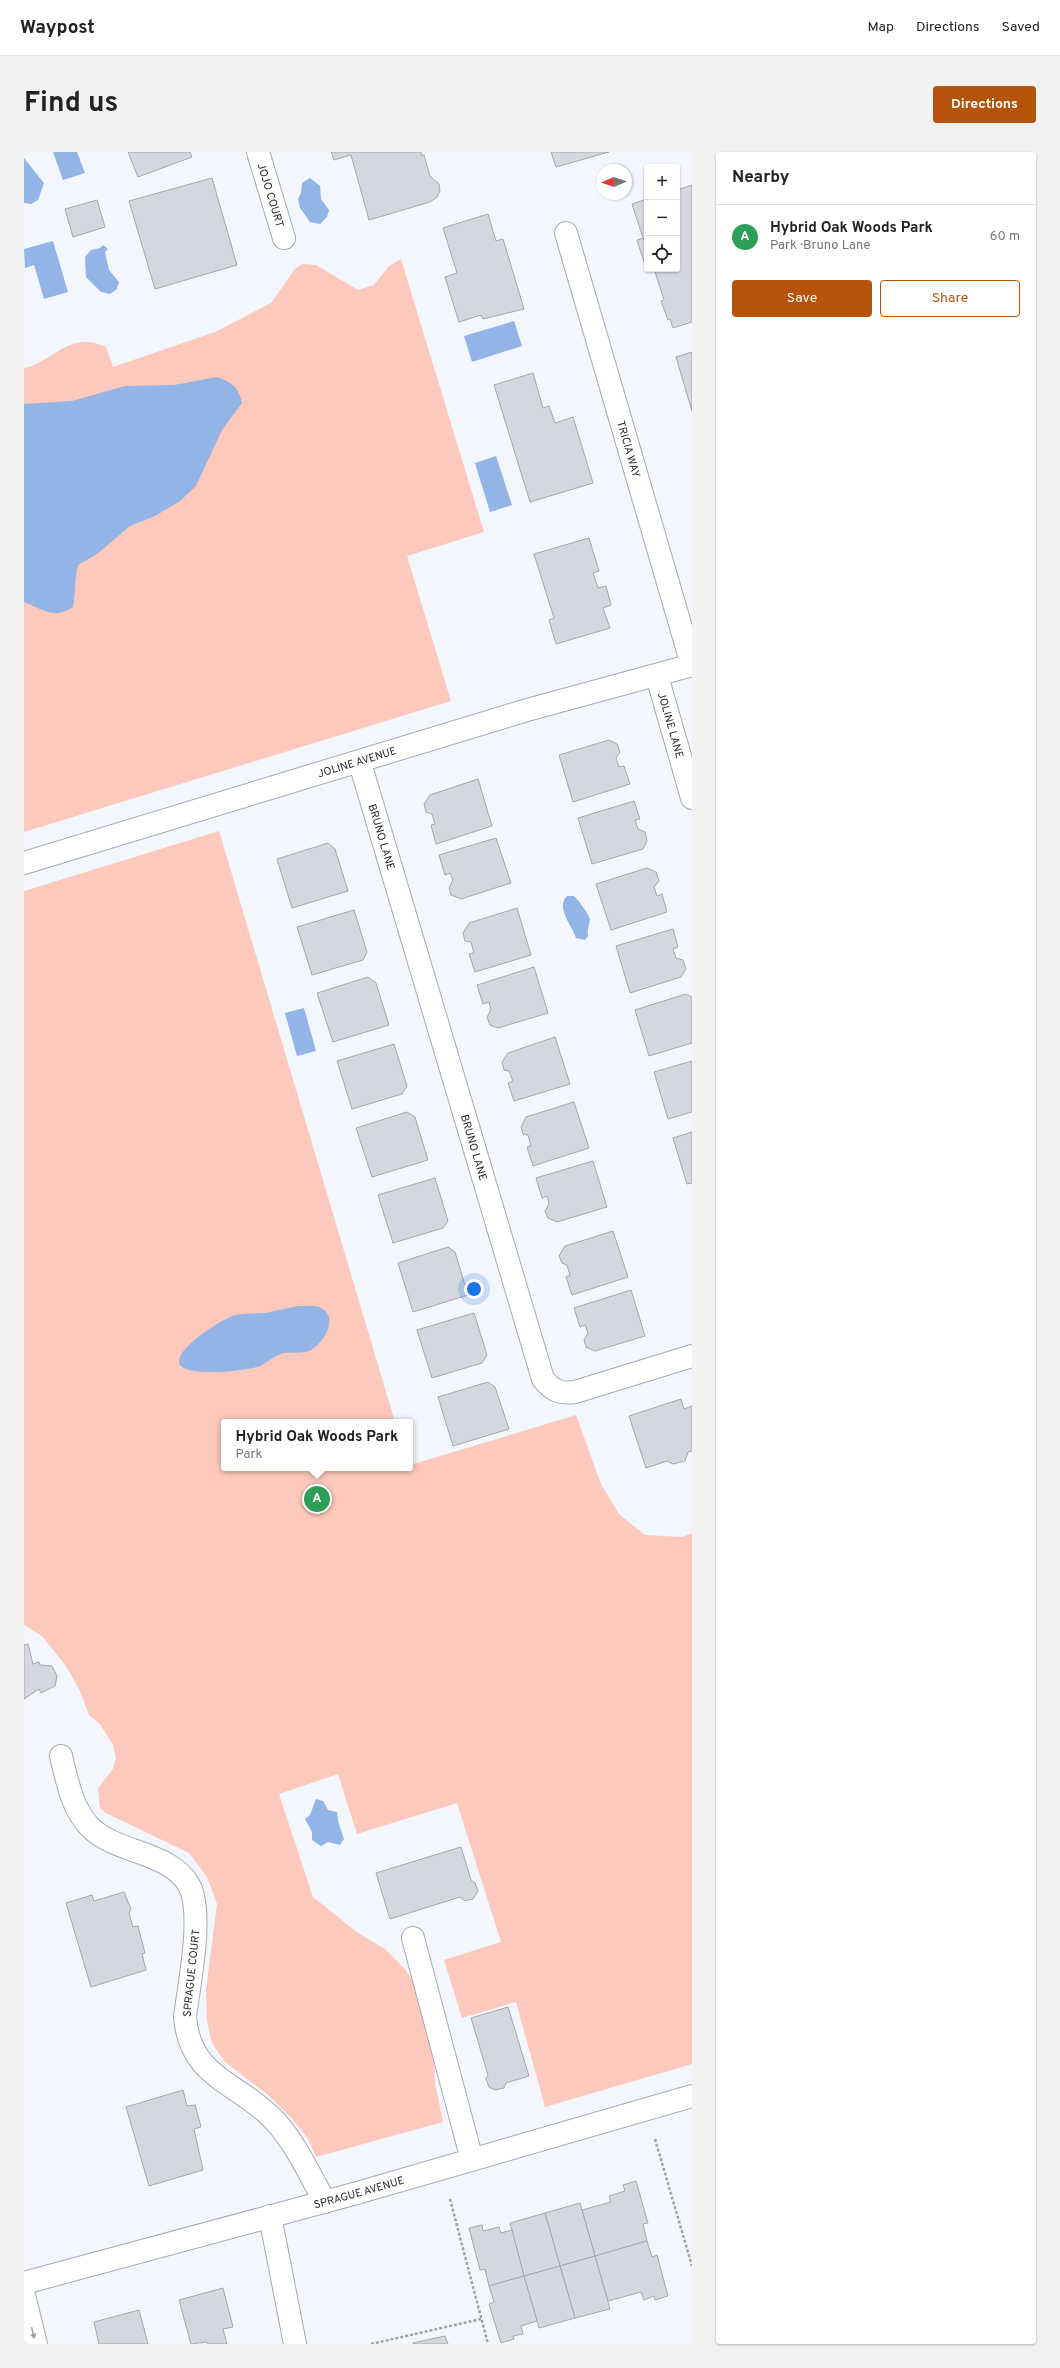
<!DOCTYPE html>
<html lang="en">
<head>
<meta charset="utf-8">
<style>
	body { margin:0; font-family:Overpass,sans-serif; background:#f2f2f2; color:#222 }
	.controls { position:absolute; right:12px; top:12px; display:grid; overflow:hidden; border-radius:4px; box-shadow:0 1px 3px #0004 }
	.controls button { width:36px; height:36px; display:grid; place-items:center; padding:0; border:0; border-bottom:1px solid #e0e0e0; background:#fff; color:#222; font:20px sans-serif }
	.compass { position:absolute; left:572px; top:12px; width:36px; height:36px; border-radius:50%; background:#fff; box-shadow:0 1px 3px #0004; rotate:268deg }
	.you { position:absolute; left:450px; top:1137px; width:14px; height:14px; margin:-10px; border:3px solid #fff; border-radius:50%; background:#1a73e8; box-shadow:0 0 0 6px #1a73e833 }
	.badge { display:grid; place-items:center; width:26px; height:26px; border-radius:50%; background:#b45309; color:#fff; font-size:13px; font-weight:700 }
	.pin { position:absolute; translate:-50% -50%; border:2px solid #fff; box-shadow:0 1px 4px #0006 }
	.popup { position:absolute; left:197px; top:1267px; width:192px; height:52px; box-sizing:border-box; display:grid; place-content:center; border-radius:4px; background:#fff; filter:drop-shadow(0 1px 3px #0005); font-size:13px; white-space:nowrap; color:#767676 }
	.popup b { font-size:15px; color:#222 }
	.popup::after { content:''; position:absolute; left:50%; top:100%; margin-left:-8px; border:8px solid transparent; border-top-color:#fff }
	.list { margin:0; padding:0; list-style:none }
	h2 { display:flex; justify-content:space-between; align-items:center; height:52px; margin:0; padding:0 16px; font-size:17px }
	h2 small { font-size:13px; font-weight:400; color:#767676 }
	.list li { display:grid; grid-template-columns:26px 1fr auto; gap:12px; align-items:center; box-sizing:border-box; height:64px; padding:0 16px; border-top:1px solid #e0e0e0 }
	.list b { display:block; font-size:15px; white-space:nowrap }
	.list p { margin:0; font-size:13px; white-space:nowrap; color:#767676 }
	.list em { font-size:13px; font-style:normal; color:#767676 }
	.actions { display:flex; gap:8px; padding:12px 16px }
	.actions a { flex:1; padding:9px 0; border:1px solid #b45309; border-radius:4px; text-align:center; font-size:14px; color:#b45309 }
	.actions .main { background:#b45309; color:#fff }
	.icon { flex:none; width:22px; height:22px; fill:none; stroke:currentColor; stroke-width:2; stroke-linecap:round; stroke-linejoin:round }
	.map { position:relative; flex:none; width:668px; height:2192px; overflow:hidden; border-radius:4px }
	header { display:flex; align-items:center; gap:24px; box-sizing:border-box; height:56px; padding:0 20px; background:#fff; border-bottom:1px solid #e0e0e0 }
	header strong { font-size:19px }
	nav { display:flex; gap:22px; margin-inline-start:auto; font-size:14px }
	.intro { display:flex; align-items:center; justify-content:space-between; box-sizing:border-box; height:96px; padding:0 24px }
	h1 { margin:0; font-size:28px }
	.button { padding:10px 18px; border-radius:4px; background:#b45309; color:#fff; font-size:14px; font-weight:700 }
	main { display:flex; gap:24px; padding:0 24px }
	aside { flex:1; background:#fff; border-radius:4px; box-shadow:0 1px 3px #0004 }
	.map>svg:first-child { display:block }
</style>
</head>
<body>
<header>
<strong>Waypost</strong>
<nav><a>Map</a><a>Directions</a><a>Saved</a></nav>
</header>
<div class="intro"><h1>Find us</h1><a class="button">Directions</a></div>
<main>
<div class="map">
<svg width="668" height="2192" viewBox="0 0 668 2192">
	<rect width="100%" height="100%" fill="#f3f6fc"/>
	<!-- green -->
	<g fill="#fcc9bc">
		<path d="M377,107L460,380L383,404L427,549L0,680V216C22,212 40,188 64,190C70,190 76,193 82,195L89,215L191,180L247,151L271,117L278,112L292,113L334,138L350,133L365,114Z"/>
		<path d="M195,679L371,1270H200V1316H386V1313L552,1263L577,1332L595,1362L621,1383L658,1385L668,1381V1912L521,1955L492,1850L438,1866L420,1808L477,1790L433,1651L333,1682L314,1622L255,1642L289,1745L334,1781L361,1797L381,1817L397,1842L409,1886L411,1931L419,1970L292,2005L283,1985L268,1967L244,1943L201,1910L188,1891L183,1869L182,1838L193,1752L183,1725L165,1701L82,1661L76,1656L74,1636L89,1617L92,1606L89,1593L76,1572L65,1563L55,1537L42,1514L18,1484L0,1473V739Z"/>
	</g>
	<!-- water -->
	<g fill="#93b4e6">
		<path d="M29,0H53L61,21L39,28Z"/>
		<path d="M0,6L20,31L14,48L7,52L0,51Z"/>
		<path d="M286,26L296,34L297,47L305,58L303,65L296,72L286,70L276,56L274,47L277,41L278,31Z"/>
		<path d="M29,89L44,140L20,147L10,113L1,116L0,97Z"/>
		<path d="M79,93L84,97L81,100L85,118L95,130L93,137L86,142L77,140L62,125L61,105L67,98L76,96Z"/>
		<path d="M490,169L498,194L448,210L440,184Z"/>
		<path d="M193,225C208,230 215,236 218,251L198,278L172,334L156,349L131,364L106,374L73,402L54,413C50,427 52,441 49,455C29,468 19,457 0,450V252L48,249L101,234L150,233Z"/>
		<path d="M472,304L488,353L466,360L451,311Z"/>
		<path d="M543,744H550C554,747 566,764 566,768C565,774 563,777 564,784L561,788L552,786C549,775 531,755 543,744Z"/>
		<path d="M280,856L292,899L273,904L261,861Z"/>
		<path d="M274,1154C283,1154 293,1152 300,1158C314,1169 298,1192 287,1198C280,1202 268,1200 260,1201C251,1203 244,1210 236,1214C223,1219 164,1225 156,1213C148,1198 198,1167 211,1163C220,1161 231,1162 241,1161C252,1159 263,1156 274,1154Z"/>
		<path d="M292,1647L299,1649L304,1658L313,1660L314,1669L320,1687L316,1693L304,1690L297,1694L288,1688V1680L281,1667L286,1663Z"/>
	</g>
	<!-- building -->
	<g fill="#d4d8de" stroke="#a4a7ad">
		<path d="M104,0H166L168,5L114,25Z"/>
		<path d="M307,0H397L398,4L400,3L406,24L415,32L416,39L413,45L406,50L345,68L327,3L310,8Z"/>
		<path d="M527,0H585L532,15Z"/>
		<path d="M188,26L213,113L131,137L105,49Z"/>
		<path d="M668,33V170L649,176L646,167L644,168L637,149L640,148L630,117H653V38Z"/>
		<path d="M623,47V109L620,110L613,88L619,86L608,52Z"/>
		<path d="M73,48L81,75L49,85L41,57Z"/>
		<path d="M464,62L472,89L479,87L500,157L459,167L457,163L435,170L421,125L433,121L419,76Z"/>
		<path d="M668,200V259L652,205Z"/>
		<path d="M509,221L519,256L525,254L531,271L549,265L569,331L506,350L470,233Z"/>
		<path d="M565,386L575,419L569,421L574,436L582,434L587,453L579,456L586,476L532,492L525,468L530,466L510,402Z"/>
		<path d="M585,588L593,592L596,600L592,606L595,615L600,614L606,632L549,650L535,603Z"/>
		<path d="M454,627L468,674L412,692L407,673L411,672L408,662L402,660L400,652L406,643Z"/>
		<path d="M610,649L616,667L611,668L614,677L621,680L623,689L619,697L568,712L554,666Z"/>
		<path d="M472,686L487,731L437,747L427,743L425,736L429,728L426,721L421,723L415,703Z"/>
		<path d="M304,691L311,697L324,739L268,756L253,707Z"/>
		<path d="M623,716L632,720L635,729L630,735L633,744L638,742L643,760L587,778L572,732Z"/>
		<path d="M493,756L507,803L451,820L445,802L450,801L447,790L441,789L439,781L445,771Z"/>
		<path d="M330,758L343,800L339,808L288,823L273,775Z"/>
		<path d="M649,777L654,795L649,797L652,806L659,808L662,817L657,825L606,841L592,794Z"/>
		<path d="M510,815L524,861L474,876L466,873L463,865L467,858L465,850L459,852L453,833Z"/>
		<path d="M344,825L352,831L365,873L309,890L293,841Z"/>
		<path d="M662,842L668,845V891L625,904L611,858Z"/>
		<path d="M531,885L546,932L490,949L484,931L489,929L485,919L480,918L478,910L484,901Z"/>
		<path d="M370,892L383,934L378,942L328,957L313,909Z"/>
		<path d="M668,909V960L644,967L630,920Z"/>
		<path d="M550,950L565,996L509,1014L503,995L507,994L504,983L499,982L497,975L502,965Z"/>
		<path d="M383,960L391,965L404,1008L348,1025L332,976Z"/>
		<path d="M668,980V1031L663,1032L649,986Z"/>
		<path d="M569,1009L583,1055L533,1070L524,1066L521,1059L525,1052L523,1044L518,1046L512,1026Z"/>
		<path d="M411,1026L424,1069L419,1076L369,1091L354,1043Z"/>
		<path d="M589,1079L604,1125L548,1143L542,1125L546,1123L543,1113L538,1111L535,1104L541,1094Z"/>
		<path d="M424,1095L431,1100L444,1143L389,1160L374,1111Z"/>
		<path d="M607,1138L621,1184L571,1199L562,1195L560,1188L564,1181L561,1173L556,1175L550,1156Z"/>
		<path d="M450,1161L463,1203L458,1211L408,1226L393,1178Z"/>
		<path d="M464,1230L471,1235L485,1277L429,1294L414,1245Z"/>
		<path d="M657,1247L660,1257L668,1254V1299L664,1300L661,1309L649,1312L643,1309L622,1316L605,1264Z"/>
		<path d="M4,1492L9,1512L15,1510L16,1513L28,1514L33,1524L31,1534L17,1541L15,1537L0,1547V1493Z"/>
		<path d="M437,1695L447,1728L451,1731L454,1739L449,1747L441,1749L436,1745L366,1767L352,1721Z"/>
		<path d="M100,1740L107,1757L105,1761L109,1775L114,1774L121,1801L118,1802L122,1818L67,1835L42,1751L68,1743L70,1749Z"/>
		<path d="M484,1855L505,1924L482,1931L480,1936L471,1938L465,1935L462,1927L464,1923L447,1866Z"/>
		<path d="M159,1938L163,1954L171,1953L177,1975L170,1977L179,2018L125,2034L102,1955Z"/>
		<path d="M612,2029L624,2071L619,2072L623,2089L571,2104L558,2058L587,2050L585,2044L601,2039L599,2033Z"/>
		<path d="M556,2051L571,2104L536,2114L521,2061Z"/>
		<path d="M521,2061L536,2114L500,2124L486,2071Z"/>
		<path d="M458,2073L459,2079L475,2075L477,2081L488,2078L500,2124L465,2134L461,2117L456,2118L445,2076Z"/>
		<path d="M623,2089L628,2105L633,2103L644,2144L631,2148L630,2144L620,2148L617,2140L584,2149L571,2104Z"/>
		<path d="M571,2104L586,2157L551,2166L536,2114Z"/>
		<path d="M536,2114L551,2166L515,2176L500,2124Z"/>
		<path d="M500,2124L513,2169L497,2174L499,2182L489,2184L490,2187L477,2191L465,2152L470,2150L465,2134Z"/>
		<path d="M199,2136L209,2175L199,2177L203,2192H184L183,2190L167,2192L155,2148Z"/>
		<path d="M115,2158L124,2192H75L70,2170Z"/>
		<path d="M421,2184L424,2192H389V2191Z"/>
	</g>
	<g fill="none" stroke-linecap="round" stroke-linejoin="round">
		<!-- minor casing -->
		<g stroke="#a6aaaf" stroke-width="24">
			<g id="minor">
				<path id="s1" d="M234,0L260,86"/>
				<path id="s2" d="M542,81L668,513"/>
				<path id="s3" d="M633,524L668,646"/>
				<path id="s4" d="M336,611L519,1227C529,1239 536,1242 551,1240L668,1204"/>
				<path id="s5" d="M0,711L503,558L668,513"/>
				<path d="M37,1604C43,1628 48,1658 67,1676C92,1701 147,1700 165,1733C180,1761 165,1832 161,1865C166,1927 215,1930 251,1969C272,1992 286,2023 301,2050"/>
				<path d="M389,1786L448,2008"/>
				<path d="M246,2064L271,2192"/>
				<path id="s6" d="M0,2131L333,2041L668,1944"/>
				<path d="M0,2143L12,2192"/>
			</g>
		</g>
		<!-- path -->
		<g stroke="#a0a3a7" stroke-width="2.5" stroke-dasharray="3 2" stroke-linecap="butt">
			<path d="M631,1987L668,2114"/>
			<path d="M426,2047L464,2192"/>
			<path d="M347,2192L457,2167"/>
		</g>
		<!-- minor -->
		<use href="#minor" stroke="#fff" stroke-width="22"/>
	</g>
	<!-- one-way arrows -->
	<defs><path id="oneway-solid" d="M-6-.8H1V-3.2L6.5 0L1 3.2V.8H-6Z"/></defs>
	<use fill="#9f9fa0" href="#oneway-solid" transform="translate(9 2181) rotate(76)"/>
	<g text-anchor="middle" stroke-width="3.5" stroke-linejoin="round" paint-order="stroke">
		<!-- street labels -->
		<g font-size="11" fill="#292a2c" stroke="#fff">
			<text dy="4" stroke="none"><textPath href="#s1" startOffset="45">JOJO COURT</textPath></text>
			<text dy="4" stroke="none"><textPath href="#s2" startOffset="225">TRICIA WAY</textPath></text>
			<text dy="4" stroke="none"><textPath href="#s3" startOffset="51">JOLINE LANE</textPath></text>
			<text dy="4" stroke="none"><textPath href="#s5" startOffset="348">JOLINE AVENUE</textPath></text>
			<text dy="4" stroke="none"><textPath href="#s4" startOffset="77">BRUNO LANE</textPath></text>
			<text dy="4" stroke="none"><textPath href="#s4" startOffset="401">BRUNO LANE</textPath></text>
			<text transform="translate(167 1821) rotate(-84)" y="4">SPRAGUE COURT</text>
			<text dy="4" stroke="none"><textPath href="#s6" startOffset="347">SPRAGUE AVENUE</textPath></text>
		</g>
	</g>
</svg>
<div class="controls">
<button>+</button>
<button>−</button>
<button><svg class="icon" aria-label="locate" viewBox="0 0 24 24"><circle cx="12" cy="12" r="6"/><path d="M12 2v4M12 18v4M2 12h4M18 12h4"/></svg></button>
</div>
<svg class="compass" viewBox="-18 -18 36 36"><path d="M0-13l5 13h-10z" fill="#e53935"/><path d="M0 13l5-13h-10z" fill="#767676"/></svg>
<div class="you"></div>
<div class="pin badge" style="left:293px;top:1347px;background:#2e9e5b">A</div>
<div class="popup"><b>Hybrid Oak Woods Park</b>Park</div>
</div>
<aside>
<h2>Nearby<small></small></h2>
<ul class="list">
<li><span class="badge" style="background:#2e9e5b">A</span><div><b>Hybrid Oak Woods Park</b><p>Park · Bruno Lane</p></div><em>60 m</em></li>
</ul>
<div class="actions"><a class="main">Save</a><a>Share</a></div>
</aside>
</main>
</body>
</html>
